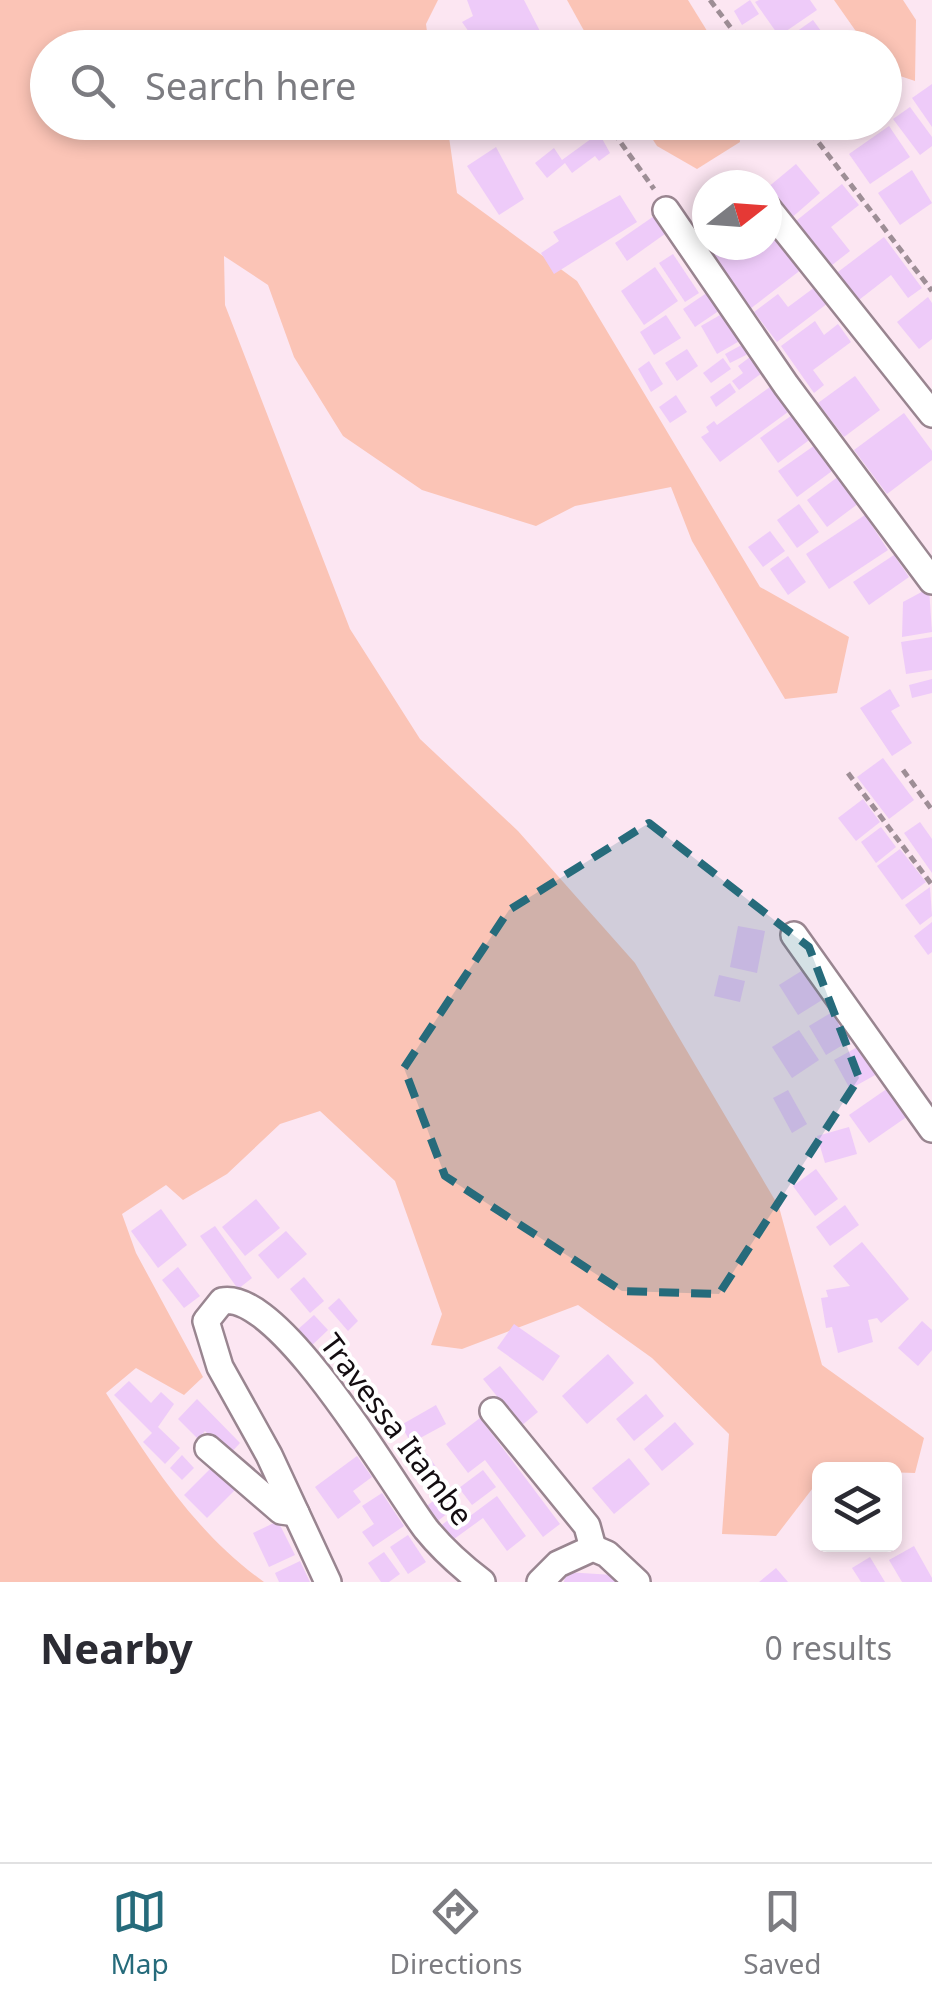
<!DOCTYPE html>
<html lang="en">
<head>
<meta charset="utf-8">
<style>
	body { margin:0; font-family:"Noto Sans",sans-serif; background:#f7f7f7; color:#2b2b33 }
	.controls { position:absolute; right:30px; bottom:30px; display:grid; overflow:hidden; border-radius:15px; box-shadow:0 5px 15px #0003 }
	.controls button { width:90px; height:90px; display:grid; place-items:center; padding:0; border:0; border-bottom:2px solid #e1e1e2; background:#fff; color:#2b2b33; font:50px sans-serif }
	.compass { position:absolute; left:692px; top:170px; width:90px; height:90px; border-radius:50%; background:#fff; box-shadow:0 5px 15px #0003; rotate:73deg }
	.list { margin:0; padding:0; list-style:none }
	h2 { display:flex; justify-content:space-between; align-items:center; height:130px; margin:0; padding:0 40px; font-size:42px }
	h2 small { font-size:32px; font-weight:400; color:#7c7c81 }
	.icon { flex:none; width:55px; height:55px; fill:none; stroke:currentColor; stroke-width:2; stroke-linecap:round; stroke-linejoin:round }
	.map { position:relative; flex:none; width:932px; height:1582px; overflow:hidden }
	.search { position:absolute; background:#fff; box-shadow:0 5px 15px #0003; left:30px; right:30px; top:30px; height:110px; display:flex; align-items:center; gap:25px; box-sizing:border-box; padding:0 35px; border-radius:55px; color:#7c7c81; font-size:38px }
	.sheet { height:280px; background:#fff }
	nav { display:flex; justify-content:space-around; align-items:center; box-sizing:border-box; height:140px; border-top:2px solid #e1e1e2; background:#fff; font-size:28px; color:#7c7c81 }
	nav a { display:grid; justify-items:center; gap:5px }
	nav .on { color:#266b7b }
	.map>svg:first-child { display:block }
</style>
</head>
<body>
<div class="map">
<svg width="932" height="1582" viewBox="0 0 932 1582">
	<rect width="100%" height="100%" fill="#fce6f2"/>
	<!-- green -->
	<g fill="#fbc4b6">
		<path d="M0,0H438L426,24L429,47L48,48V122L447,123L457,193L577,281L760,587L849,637L837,693L785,699L692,541L671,487L575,506L536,526L422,490L343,436L294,357L268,285L224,256L225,305L350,629L420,739L518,831L635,963L779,1207L822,1365L924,1438L915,1473L820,1470L819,1480L776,1536L722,1534L729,1434L652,1358L578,1305L462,1349L431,1345L442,1314L395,1181L320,1111L280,1124L227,1174L183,1200L166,1185L122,1214L136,1253L203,1377L184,1395L136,1368L106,1393C151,1463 195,1533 264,1582H0Z"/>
		<path d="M567,0H688L717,47H593Z"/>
		<path d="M834,0H903L916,20L915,81L885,71L884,48L867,47Z"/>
		<path d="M642,123H739L740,142L697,169L657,146Z"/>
	</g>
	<!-- building -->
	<g fill="#eecbf9">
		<path d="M524,0L543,37L528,48H480L462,22L473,16L467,0Z"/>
		<path d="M750,0L759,14L742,25L734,11Z"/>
		<path d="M759,0H810L817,10L779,36L755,2Z"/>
		<path d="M813,20L832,46L781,48L779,44Z"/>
		<path d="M932,84V127L912,98Z"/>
		<path d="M910,107L932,137V146L920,155L893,119Z"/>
		<path d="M889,126L910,157L870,184L849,154Z"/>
		<path d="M599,133L610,153L599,161L595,156L572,173L565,163L547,178L535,163L554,148L562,160Z"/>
		<path d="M496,147L524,199L499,215L467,166Z"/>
		<path d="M796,164L820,193L789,220L767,188Z"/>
		<path d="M912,170L932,203L900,225L878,193Z"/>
		<path d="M842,184L859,205L831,227L850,251L827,269L791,225Z"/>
		<path d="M620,195L637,222L554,274L541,253L559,241L553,232Z"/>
		<path d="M657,214L669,231L627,261L615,243Z"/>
		<path d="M767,225L802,269L750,309L702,247L707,243L767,245Z"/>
		<path d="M884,237L922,288L908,298L891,275L855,303L834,275Z"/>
		<path d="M673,254L699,293L685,302L659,263Z"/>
		<path d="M655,267L678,301L644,325L621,291Z"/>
		<path d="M815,287L828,303L777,342L754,312L778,294L788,307Z"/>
		<path d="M711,290L723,308L695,327L683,309Z"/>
		<path d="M928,297L932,303V339L919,349L897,322Z"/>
		<path d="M727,311L743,339L717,354L701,326Z"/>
		<path d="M666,315L681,338L654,355L640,332Z"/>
		<path d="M815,321L824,335L838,324L851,342L813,370L824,385L814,393L781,346Z"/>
		<path d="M747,342L752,352L730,363L725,354Z"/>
		<path d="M687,349L698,366L677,381L665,363Z"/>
		<path d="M754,354L766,370L739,390L732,381L743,373L738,366Z"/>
		<path d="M723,358L731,369L711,383L703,373Z"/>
		<path d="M649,361L663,384L651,392L638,369Z"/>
		<path d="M855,376L880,410L844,437L818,403Z"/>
		<path d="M730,383L736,392L716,407L710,397Z"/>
		<path d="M774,384L792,409L720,462L701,437L709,432L706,427L714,421L717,425Z"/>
		<path d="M676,395L687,412L670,423L659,407Z"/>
		<path d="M795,413L812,438L778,463L760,438Z"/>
		<path d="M904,413L932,451V460L887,494L854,450Z"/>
		<path d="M818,443L836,468L797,497L778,471Z"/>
		<path d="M839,476L859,503L827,527L807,500Z"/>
		<path d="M799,504L819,532L797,548L777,520Z"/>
		<path d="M865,515L888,550L829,589L806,554Z"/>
		<path d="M770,531L785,551L763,567L748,547Z"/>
		<path d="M894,555L909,577L869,605L853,582Z"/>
		<path d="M788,556L806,582L788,595L770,569Z"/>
		<path d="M929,588L932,632L902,637L903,602Z"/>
		<path d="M932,637V670L906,674L901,642Z"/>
		<path d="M932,679V693L912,698L909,685Z"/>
		<path d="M890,689L900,706L891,711L912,743L892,756L860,708Z"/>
		<path d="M883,758L914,800L889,819L857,777Z"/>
		<path d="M863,799L880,822L856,841L838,818Z"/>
		<path d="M920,822L932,839V873L904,833Z"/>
		<path d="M881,827L896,847L876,863L861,842Z"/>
		<path d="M900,849L926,882L902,900L877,866Z"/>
		<path d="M930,887L932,916L920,925L905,905Z"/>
		<path d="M932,922V952L928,955L914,936Z"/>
		<path d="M738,926L765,931L757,973L730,967Z"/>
		<path d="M803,970L822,1000L798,1015L779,985Z"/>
		<path d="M719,975L745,981L740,1002L714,996Z"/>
		<path d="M834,1011L851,1040L826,1055L809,1026Z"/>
		<path d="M799,1030L819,1060L792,1078L772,1047Z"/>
		<path d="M861,1045L877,1074L850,1089L834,1060Z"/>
		<path d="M888,1088L908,1116L869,1143L849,1115Z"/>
		<path d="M788,1090L807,1124L792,1133L773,1098Z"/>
		<path d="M849,1127L857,1154L825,1163L817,1136Z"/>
		<path d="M816,1169L838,1199L815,1216L793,1186Z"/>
		<path d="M256,1199L280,1228L245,1256L222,1227Z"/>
		<path d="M845,1205L859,1225L830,1246L816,1227Z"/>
		<path d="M161,1209L187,1245L158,1268L131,1231Z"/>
		<path d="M215,1226L252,1278L238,1289L200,1236Z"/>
		<path d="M286,1231L307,1254L278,1279L258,1255Z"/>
		<path d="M862,1242L909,1299L881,1323L877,1318L868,1320L873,1342L838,1353L832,1327L826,1328L821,1298L828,1297L826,1290L850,1286L833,1266Z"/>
		<path d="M178,1267L200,1296L184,1308L162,1280Z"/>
		<path d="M304,1277L324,1301L310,1313L290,1289Z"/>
		<path d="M339,1298L358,1321L348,1331L328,1308Z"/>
		<path d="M314,1315L328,1330L309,1348L295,1332Z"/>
		<path d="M922,1321L932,1330V1350L918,1366L898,1348Z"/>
		<path d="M514,1324L560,1356L543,1381L497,1348Z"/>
		<path d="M608,1354L634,1383L587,1424L562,1396Z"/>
		<path d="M500,1366L538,1412L521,1426L483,1379Z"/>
		<path d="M129,1381L151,1403L161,1392L174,1404L158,1427L180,1448L165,1464L143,1442L152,1433L114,1395Z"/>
		<path d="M646,1394L664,1416L634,1441L616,1419Z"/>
		<path d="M197,1399L240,1443L229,1455L205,1431L198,1439L178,1419Z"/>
		<path d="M436,1405L446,1424L411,1443L401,1425Z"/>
		<path d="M480,1418L560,1524L543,1537L485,1460L468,1473L446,1444Z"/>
		<path d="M675,1422L694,1444L662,1471L644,1449Z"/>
		<path d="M427,1454L444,1478L430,1488L413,1464Z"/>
		<path d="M182,1455L194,1468L182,1480L170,1468Z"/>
		<path d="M357,1456L372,1477L353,1491L361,1502L338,1519L315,1487Z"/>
		<path d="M629,1458L650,1484L614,1514L592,1488Z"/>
		<path d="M213,1466L236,1489L207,1518L184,1495Z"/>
		<path d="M483,1470L496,1487L472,1505L459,1488Z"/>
		<path d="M382,1493L404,1526L373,1547L362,1532L374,1524L362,1506Z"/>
		<path d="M442,1494L453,1509L434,1524L423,1509Z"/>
		<path d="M497,1496L526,1536L507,1551L483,1518L450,1542L439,1527L464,1508L470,1516Z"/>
		<path d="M278,1521L295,1555L269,1567L253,1533Z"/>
		<path d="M408,1535L426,1562L408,1574L390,1547Z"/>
		<path d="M914,1546L932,1578V1582H902L889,1560Z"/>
		<path d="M384,1552L400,1574L389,1582H381L368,1563Z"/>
		<path d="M870,1557L885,1582H861L852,1568Z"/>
		<path d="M300,1561L310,1582H279L275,1573Z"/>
		<path d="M776,1568L788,1582H759Z"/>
		<path d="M566,1572L613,1575L620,1582H564Z"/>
	</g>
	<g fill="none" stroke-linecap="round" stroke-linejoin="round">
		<!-- minor casing -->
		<g stroke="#998590" stroke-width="30">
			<g id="minor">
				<path d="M767,207L932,414"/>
				<path d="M666,210L786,385L932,581"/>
				<path d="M794,935L932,1129"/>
				<path d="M493,1411L587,1526L593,1548"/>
				<path d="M208,1448L281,1511L296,1513"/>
				<path d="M328,1582L269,1455L220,1367L206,1321L222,1301C280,1289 392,1484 426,1529C443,1550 461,1566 482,1582"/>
				<path d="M540,1582L558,1564L593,1548L607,1554L637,1582"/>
			</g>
		</g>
		<!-- path -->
		<g stroke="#9e8e96" stroke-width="5" stroke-dasharray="8 5" stroke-linecap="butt">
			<path d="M710,0L746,48"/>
			<path d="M606,122L654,189"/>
			<path d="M803,122L932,291"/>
			<path d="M903,770L932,810"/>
			<path d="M848,773L932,885"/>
		</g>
		<!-- minor -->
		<use href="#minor" stroke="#fff" stroke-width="25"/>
	</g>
	<!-- marked area -->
	<path fill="#266b7b" fill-opacity="0.2" stroke="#266b7b" stroke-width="8" stroke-dasharray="20 12" stroke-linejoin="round" d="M649,823L809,947L859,1078L719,1294L622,1291L445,1176L404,1068L509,910Z"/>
	<g text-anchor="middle" stroke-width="8" stroke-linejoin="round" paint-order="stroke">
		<!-- street labels -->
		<g font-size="30" fill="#130c10" stroke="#fff">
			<text transform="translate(396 1430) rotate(53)" y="10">Travessa Itambe</text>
		</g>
	</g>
</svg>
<div class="controls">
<button><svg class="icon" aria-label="layers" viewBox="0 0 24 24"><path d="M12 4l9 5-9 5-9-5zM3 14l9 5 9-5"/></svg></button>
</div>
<svg class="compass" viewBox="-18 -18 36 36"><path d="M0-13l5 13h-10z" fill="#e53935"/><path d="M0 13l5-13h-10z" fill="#7c7c81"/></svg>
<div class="search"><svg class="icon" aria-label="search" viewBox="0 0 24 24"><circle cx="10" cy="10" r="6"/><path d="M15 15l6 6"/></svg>Search here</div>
</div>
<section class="sheet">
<h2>Nearby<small>0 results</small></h2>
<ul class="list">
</ul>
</section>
<nav>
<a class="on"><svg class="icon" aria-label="map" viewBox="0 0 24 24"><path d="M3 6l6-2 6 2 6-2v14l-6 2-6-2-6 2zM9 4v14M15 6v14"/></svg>Map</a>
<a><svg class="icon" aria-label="directions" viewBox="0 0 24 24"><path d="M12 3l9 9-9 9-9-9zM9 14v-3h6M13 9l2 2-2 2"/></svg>Directions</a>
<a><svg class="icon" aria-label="saved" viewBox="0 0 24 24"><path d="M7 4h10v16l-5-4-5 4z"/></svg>Saved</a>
</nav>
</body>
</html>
